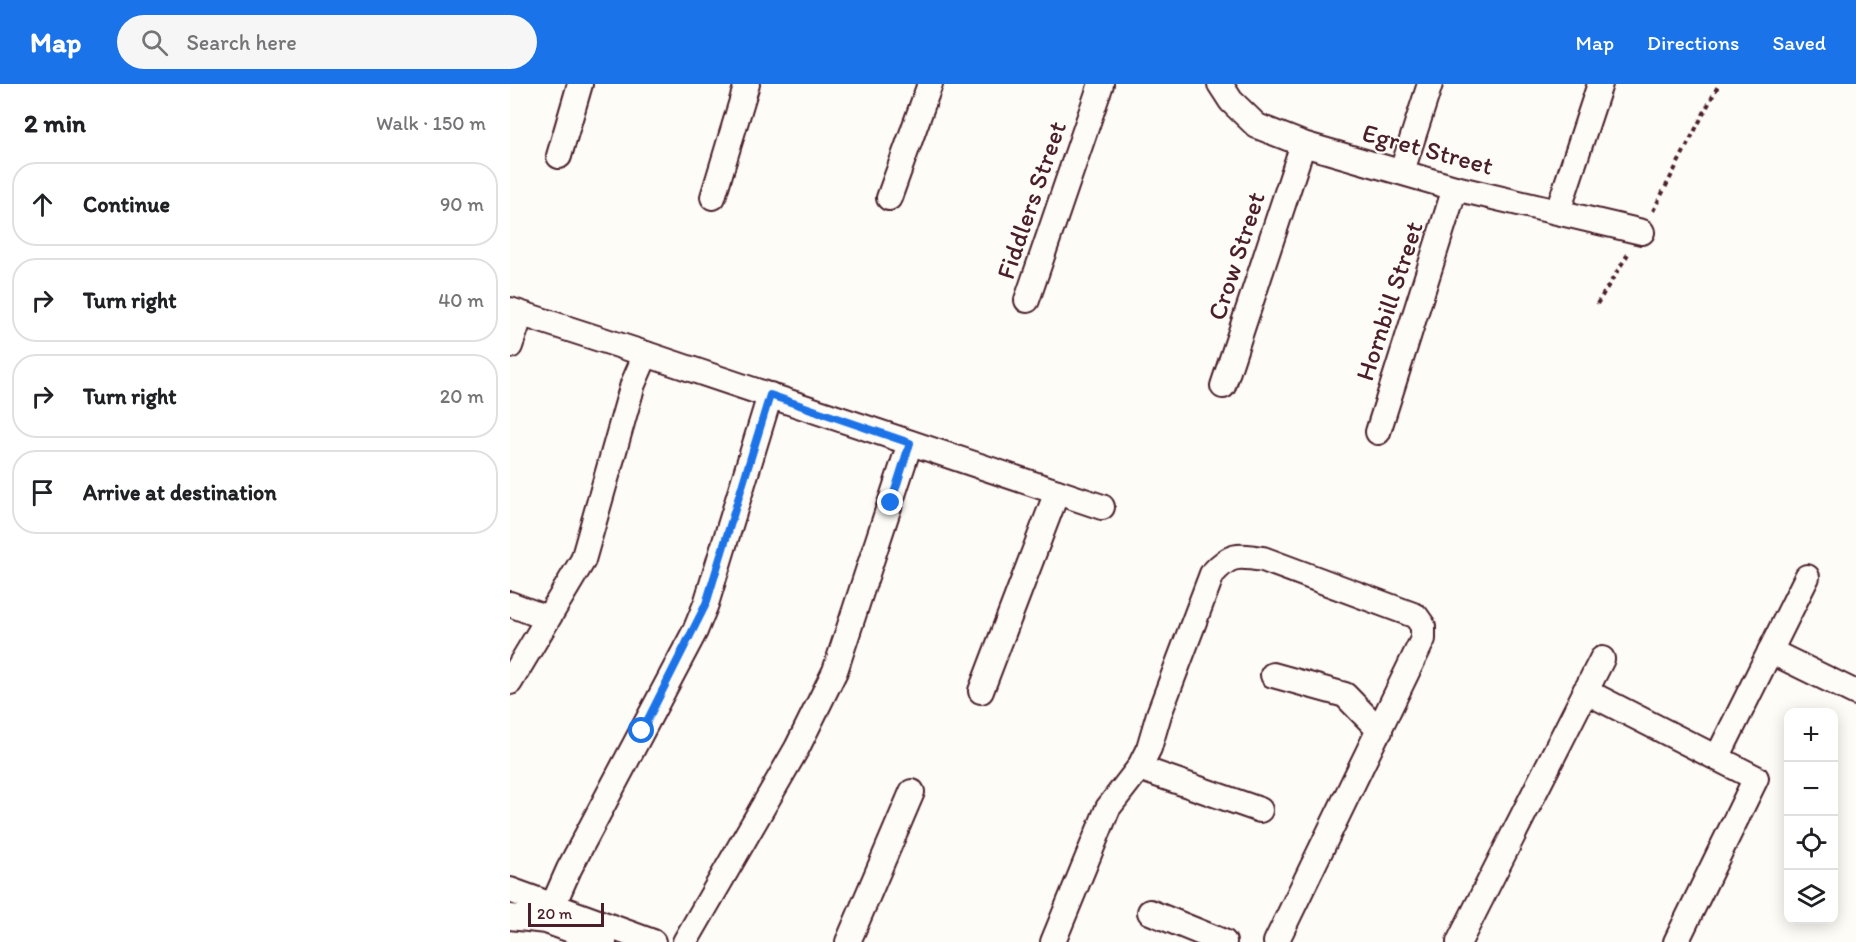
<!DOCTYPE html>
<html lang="en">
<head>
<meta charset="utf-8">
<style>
	body { margin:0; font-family:Itim,sans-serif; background:#f6f6f6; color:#202124 }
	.controls { position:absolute; right:18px; bottom:18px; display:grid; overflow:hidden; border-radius:12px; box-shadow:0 3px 15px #0003 }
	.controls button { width:54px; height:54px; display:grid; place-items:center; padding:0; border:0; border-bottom:2px solid #e0e0e0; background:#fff; color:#202124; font:30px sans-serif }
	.scale { position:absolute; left:18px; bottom:15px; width:76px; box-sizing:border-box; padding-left:6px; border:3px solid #4a1f2b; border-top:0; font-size:16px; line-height:21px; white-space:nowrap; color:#4a1f2b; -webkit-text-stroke:4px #fdfcf7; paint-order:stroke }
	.stop { position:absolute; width:18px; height:18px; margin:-14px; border:4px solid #1a73e8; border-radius:50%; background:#fff }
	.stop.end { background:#1a73e8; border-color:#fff; box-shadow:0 2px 6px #0008 }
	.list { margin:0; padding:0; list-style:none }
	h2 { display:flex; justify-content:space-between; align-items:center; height:78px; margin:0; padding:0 24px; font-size:26px }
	h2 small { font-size:20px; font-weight:400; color:#757577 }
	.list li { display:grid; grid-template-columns:39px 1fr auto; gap:18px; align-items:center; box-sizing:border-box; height:84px; margin:0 12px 12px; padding:0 12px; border:2px solid #e0e0e0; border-radius:24px }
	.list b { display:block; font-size:22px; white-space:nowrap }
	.list em { font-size:20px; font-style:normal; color:#757577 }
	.icon { flex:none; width:33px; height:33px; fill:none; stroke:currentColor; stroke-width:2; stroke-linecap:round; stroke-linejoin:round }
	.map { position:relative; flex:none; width:1346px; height:858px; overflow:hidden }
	header { display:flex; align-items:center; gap:36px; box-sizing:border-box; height:84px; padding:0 30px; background:#1a73e8; color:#fff }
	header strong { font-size:28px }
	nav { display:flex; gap:33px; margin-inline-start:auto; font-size:21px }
	.search { width:420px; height:54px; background:#f6f6f6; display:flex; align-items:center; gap:15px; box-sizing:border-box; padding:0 21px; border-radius:33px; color:#757577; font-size:22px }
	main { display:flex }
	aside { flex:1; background:#fff }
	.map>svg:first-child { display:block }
</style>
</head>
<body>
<header>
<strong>Map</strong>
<div class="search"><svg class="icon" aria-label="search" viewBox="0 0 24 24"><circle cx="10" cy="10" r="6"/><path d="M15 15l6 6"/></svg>Search here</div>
<nav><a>Map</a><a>Directions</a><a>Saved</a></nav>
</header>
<main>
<aside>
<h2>2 min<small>Walk · 150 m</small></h2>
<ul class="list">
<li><svg class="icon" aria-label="ahead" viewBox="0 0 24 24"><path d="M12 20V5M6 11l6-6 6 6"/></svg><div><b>Continue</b></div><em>90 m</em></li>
<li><svg class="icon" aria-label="right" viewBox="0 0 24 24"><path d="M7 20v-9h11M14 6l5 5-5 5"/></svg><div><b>Turn right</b></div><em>40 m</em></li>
<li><svg class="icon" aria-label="right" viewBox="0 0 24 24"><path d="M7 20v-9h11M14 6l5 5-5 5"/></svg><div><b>Turn right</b></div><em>20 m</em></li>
<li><svg class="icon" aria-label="arrive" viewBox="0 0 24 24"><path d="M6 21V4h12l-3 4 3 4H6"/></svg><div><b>Arrive at destination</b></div></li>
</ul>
</aside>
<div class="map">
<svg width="1346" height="858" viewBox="0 0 1346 858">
	<rect width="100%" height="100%" fill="#fdfcf7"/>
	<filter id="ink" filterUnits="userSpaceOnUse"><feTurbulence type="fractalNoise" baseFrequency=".0167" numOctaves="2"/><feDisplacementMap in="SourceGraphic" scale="12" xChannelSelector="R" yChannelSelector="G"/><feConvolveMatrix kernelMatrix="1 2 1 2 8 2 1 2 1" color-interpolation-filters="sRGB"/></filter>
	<g filter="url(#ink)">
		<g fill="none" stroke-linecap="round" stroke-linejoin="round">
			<!-- street casing -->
			<g stroke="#4a1f2b" stroke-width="28">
				<g id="street">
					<path d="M710,0L721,17L747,42L793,60L945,104L1132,148"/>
					<path d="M49,72L70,0"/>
					<path d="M892,87L920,0"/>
					<path d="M203,113L237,0"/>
					<path d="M379,114L420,0"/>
					<path d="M1048,127L1090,0"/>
					<path d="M517,216L591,0"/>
					<path d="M0,226L136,270"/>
					<path d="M0,262L11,230"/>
					<path d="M713,302L793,60"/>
					<path d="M868,348L945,104"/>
					<path d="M0,520L37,534"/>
					<path d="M1260,567L1346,609"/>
					<path d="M763,591L835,611L870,647"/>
					<path d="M0,598L73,476L123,300L136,270L592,423"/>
					<path d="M471,607L547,408"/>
					<path d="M1075,607L1246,694L1166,858"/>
					<path d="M1207,674L1297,493"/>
					<path d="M629,684L750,726"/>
					<path d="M0,806L143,858"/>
					<path d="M640,828L714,858"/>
					<path d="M0,833L36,837L94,858"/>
					<path d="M36,837L59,785L185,547L196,520L260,311"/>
					<path d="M175,858L287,664L325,587L400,359"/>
					<path d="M338,858L402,708"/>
					<path d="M543,858L598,724L629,684L639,664L649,630L702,490C720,470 727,471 753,475L906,532L913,542V555L766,858"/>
					<path d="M949,858L1092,575"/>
				</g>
			</g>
			<!-- path -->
			<g stroke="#4a1f2b" stroke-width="4" stroke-dasharray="4.5 4.5" stroke-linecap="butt">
				<path d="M1143,127L1209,0"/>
				<path d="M1087,220L1118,170"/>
			</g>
			<!-- street -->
			<use href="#street" stroke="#fdfcf7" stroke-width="24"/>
		</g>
	</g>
	<g fill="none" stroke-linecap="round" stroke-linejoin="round" filter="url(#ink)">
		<!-- route -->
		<path stroke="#1a73e8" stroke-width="8" d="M132,647L196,520L260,311L400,359L381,419"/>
	</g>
	<g text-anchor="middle" stroke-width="4.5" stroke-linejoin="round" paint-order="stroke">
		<!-- street labels -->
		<g font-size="26" fill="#4a1f2b" stroke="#fdfcf7">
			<text transform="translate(918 65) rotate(15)" y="9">Egret Street</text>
			<text transform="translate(521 116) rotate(-71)" y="9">Fiddlers Street</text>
			<text transform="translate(726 172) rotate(-72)" y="9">Crow Street</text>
			<text transform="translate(879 217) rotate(-72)" y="9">Hornbill Street</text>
		</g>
	</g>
</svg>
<div class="controls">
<button>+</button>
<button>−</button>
<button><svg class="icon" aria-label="locate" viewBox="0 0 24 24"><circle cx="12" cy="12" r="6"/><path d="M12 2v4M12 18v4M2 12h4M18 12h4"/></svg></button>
<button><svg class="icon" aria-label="layers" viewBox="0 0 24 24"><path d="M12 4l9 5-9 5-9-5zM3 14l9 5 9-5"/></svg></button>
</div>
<div class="scale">20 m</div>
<div class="stop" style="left:132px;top:647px"></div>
<div class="stop end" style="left:381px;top:419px"></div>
</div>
</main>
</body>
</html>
